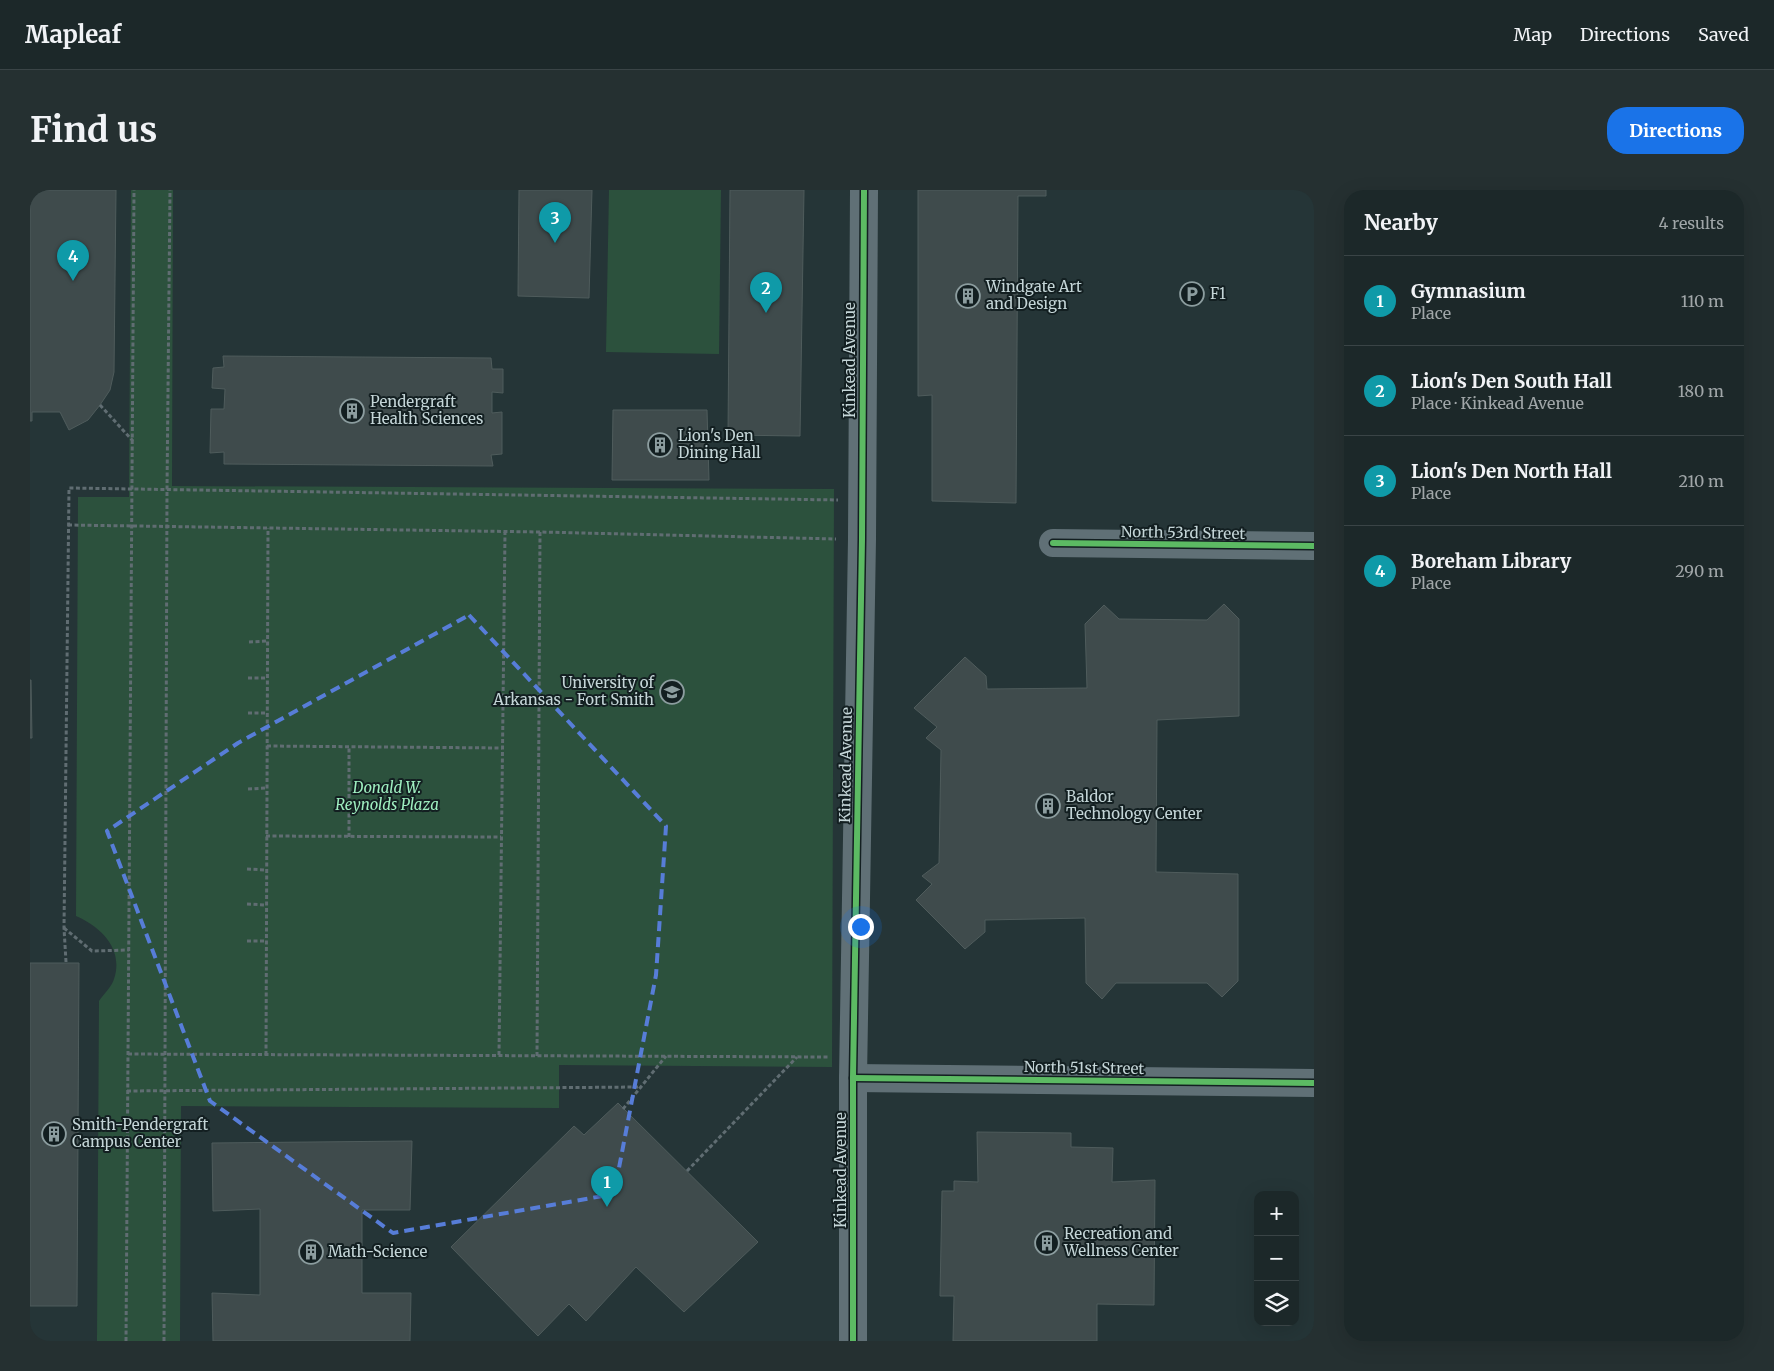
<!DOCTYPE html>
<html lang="en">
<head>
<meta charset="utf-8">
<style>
	body { margin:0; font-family:Merriweather,serif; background:#253031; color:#f1f3f6 }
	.controls { position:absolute; right:15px; bottom:15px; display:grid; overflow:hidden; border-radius:10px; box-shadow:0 5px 20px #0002 }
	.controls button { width:45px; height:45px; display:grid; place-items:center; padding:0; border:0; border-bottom:1px solid #3a4446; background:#1c2829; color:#f1f3f6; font:25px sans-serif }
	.you { position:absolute; left:830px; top:736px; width:18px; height:18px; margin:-12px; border:4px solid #fff; border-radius:50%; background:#1a73e8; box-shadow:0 0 0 8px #1a73e833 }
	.badge { display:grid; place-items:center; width:32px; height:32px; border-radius:50%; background:#1a73e8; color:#fff; font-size:16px; font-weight:700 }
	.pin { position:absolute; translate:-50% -41px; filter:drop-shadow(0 1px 2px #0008) }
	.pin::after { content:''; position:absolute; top:26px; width:18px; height:15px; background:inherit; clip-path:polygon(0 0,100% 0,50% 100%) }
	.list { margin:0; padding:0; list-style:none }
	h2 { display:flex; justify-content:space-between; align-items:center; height:65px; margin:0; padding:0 20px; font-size:21px }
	h2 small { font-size:16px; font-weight:400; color:#a0a6a8 }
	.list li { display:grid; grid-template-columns:32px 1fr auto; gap:15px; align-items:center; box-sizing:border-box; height:90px; padding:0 20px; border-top:1px solid #3a4446 }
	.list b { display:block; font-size:19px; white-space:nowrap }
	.list p { margin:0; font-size:16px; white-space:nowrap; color:#a0a6a8 }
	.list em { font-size:16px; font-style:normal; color:#a0a6a8 }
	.icon { flex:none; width:28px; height:28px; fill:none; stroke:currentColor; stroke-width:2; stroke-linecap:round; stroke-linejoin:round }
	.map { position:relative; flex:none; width:1284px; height:1151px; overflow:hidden; border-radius:20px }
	header { display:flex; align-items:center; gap:30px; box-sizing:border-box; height:70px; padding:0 25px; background:#1c2829; border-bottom:1px solid #3a4446 }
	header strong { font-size:24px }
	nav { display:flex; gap:28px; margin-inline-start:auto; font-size:18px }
	.intro { display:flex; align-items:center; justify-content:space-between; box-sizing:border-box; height:120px; padding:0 30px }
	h1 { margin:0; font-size:35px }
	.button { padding:12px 22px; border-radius:20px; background:#1a73e8; color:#fff; font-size:18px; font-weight:700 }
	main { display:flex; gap:30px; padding:0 30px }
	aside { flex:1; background:#1c2829; border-radius:20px; box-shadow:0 5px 20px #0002 }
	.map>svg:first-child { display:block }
</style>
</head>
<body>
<header>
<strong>Mapleaf</strong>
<nav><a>Map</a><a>Directions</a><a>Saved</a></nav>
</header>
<div class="intro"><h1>Find us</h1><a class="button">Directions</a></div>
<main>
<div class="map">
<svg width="1284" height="1151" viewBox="0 0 1284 1151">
	<rect width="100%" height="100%" fill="#253537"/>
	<!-- green -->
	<g fill="#2c513d">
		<path d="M101,0H143L142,296L804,299L802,877L529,875V918L151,916L150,1151H67L69,811C74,804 82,796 84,789C94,759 71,737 46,726L48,307H99Z"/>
		<path d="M579,0H691L689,164L576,162Z"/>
	</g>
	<!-- building -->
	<g fill="#3f4b4c" stroke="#4f5c5c">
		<path d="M0,0H86L84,182L80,200L70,215L58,230L39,240L30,222H2V231H0Z"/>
		<path d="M489,0H562L559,108L488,106Z"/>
		<path d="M700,0H774L770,246L698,245Z"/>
		<path d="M888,0H1016V6H988L986,313L902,311V205L888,206Z"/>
		<path d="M193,166L461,168L462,179H473V203L462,202V223L472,222V264L461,265L463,276L194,274V262L180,263L181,219H194L195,199L182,198L183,178L194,177Z"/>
		<path d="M583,220H677L679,290H582Z"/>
		<path d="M1194,414L1209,429V526L1127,530L1126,682L1208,684V791L1192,807L1177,793H1086L1072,809L1056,793L1055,728L955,730V742L935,759L886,710L902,694L892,686L909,673L911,560L896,548L907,537L884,518L935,467L956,486L957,499L1057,498L1055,434L1074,415L1089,429L1177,430Z"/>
		<path d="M0,490H1L2,548H0Z"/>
		<path d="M0,773H49L47,1116H0Z"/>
		<path d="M588,913L728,1052L654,1122L606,1077L556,1131L539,1114L508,1146L421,1057L544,936L554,945Z"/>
		<path d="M947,942L1041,943V957L1083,958L1082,992L1125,990L1124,1115L1067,1114V1151H923L924,1106H910L912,1001H924V991L948,992Z"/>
		<path d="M382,951L380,1020H332V1103H381L380,1151H183L182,1103L230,1105V1019L183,1021L182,953Z"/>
	</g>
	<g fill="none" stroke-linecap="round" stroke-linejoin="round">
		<!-- path -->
		<g stroke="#606d72" stroke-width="3" stroke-dasharray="4 2.5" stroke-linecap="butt">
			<path d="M70,215L103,251"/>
			<path d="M38,335L510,342L806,349"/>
			<path d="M219,452L238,451"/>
			<path d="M218,488H237"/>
			<path d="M218,523H237"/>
			<path d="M237,556L472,558"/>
			<path d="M218,599L237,598"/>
			<path d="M236,646L471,647"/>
			<path d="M319,647V557"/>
			<path d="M217,679L236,680"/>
			<path d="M217,714L236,715"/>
			<path d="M34,738L62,761L99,760"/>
			<path d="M217,751H236"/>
			<path d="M36,772L34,738L39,298L808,310"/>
			<path d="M98,864L799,867"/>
			<path d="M236,865L238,338"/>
			<path d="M469,865L475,342"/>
			<path d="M507,866L510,342"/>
			<path d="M97,901L611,897"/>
			<path d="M593,919L636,866"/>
			<path d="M657,981L767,867"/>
			<path d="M96,1151L104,0"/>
			<path d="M134,1151L137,300L140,0"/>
		</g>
		<!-- minor -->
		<g stroke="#607076" stroke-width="28">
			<path d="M1023,353L1284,356"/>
			<path d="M823,888L1284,893"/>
			<path d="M823,1151V888L832,349L834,0"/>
		</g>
		<!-- cycleway casing -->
		<g stroke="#131f21" stroke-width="9">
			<g id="cycleway">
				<path d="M1023,353L1284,356"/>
				<path d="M823,888L1284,893"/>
				<path d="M823,1151V888L832,349L834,0"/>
			</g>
		</g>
		<!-- cycleway -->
		<use href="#cycleway" stroke="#5cba63" stroke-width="6"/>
	</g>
	<!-- marked area -->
	<path fill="none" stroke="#577dd8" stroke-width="4" stroke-dasharray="10 6" stroke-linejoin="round" d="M439,425L636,636L626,785L584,1004L363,1043L180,911L77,641L208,553Z"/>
	<!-- icons -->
	<defs>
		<g id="parking-ring" transform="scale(1.25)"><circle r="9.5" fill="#131f21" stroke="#8c9d9f" stroke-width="1.5"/><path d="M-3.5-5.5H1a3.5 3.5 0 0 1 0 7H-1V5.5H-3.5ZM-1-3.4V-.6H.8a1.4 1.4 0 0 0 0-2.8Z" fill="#8c9d9f"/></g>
		<g id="building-ring" transform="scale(1.25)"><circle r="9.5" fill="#131f21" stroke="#8c9d9f" stroke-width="1.5"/><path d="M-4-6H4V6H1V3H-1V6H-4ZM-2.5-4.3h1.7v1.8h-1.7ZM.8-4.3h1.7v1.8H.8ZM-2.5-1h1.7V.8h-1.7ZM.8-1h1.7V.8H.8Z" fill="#8c9d9f"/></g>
		<g id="university-ring" transform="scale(1.25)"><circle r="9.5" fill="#131f21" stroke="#8c9d9f" stroke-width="1.5"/><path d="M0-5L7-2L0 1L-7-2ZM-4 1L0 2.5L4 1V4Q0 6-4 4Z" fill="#8c9d9f"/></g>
	</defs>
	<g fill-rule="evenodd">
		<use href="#parking-ring" x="1162" y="104"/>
		<use href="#building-ring" x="938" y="106"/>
		<use href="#building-ring" x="322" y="221"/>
		<use href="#building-ring" x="630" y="255"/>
		<use href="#university-ring" x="642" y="502"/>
		<use href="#building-ring" x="1018" y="616"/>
		<use href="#building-ring" x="24" y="944"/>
		<use href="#building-ring" x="1017" y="1053"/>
		<use href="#building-ring" x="281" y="1062"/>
	</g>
	<g text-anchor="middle" stroke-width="4" stroke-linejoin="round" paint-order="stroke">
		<!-- poi labels -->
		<g font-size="15" fill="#c4d5d7" stroke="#131f21" text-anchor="start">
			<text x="956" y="102">Windgate Art<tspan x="956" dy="17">and Design</tspan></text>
			<text x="1180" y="109">F1</text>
			<text x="340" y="217">Pendergraft<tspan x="340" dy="17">Health Sciences</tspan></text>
			<text x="648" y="251">Lion's Den<tspan x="648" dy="17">Dining Hall</tspan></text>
			<text x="624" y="498" text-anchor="end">University of<tspan x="624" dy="17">Arkansas - Fort Smith</tspan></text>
			<text x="1036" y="612">Baldor<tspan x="1036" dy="17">Technology Center</tspan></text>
			<text x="42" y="940">Smith-Pendergraft<tspan x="42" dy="17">Campus Center</tspan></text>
			<text x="1034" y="1049">Recreation and<tspan x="1034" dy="17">Wellness Center</tspan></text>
			<text x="298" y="1067">Math-Science</text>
		</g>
		<!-- street labels -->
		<g font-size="15" fill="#c4d5d7" stroke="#131f21">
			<text transform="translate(820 170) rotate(-90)" y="5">Kinkead Avenue</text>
			<text transform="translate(1153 343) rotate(1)" y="5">North 53rd Street</text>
			<text transform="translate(816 575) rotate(-89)" y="5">Kinkead Avenue</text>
			<text transform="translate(1054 878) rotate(1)" y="5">North 51st Street</text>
			<text transform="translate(811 980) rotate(-90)" y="5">Kinkead Avenue</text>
		</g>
		<!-- park labels -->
		<g font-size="15" font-style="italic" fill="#9fefc0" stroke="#131f21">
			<text x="357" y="603">Donald W.<tspan x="357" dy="17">Reynolds Plaza</tspan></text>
		</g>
	</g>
</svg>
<div class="controls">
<button>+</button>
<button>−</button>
<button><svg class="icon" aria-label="layers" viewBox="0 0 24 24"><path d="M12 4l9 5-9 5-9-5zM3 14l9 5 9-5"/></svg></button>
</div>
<div class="you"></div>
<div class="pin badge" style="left:577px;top:1017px;background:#0f9aa8">1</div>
<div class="pin badge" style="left:736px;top:123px;background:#0f9aa8">2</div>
<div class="pin badge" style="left:525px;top:53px;background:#0f9aa8">3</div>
<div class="pin badge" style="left:43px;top:91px;background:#0f9aa8">4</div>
</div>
<aside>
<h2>Nearby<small>4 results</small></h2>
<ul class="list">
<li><span class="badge" style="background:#0f9aa8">1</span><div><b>Gymnasium</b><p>Place</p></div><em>110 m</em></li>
<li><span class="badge" style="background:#0f9aa8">2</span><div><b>Lion's Den South Hall</b><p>Place · Kinkead Avenue</p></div><em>180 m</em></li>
<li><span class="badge" style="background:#0f9aa8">3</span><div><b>Lion's Den North Hall</b><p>Place</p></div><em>210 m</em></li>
<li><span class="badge" style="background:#0f9aa8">4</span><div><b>Boreham Library</b><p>Place</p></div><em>290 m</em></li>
</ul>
</aside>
</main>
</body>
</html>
